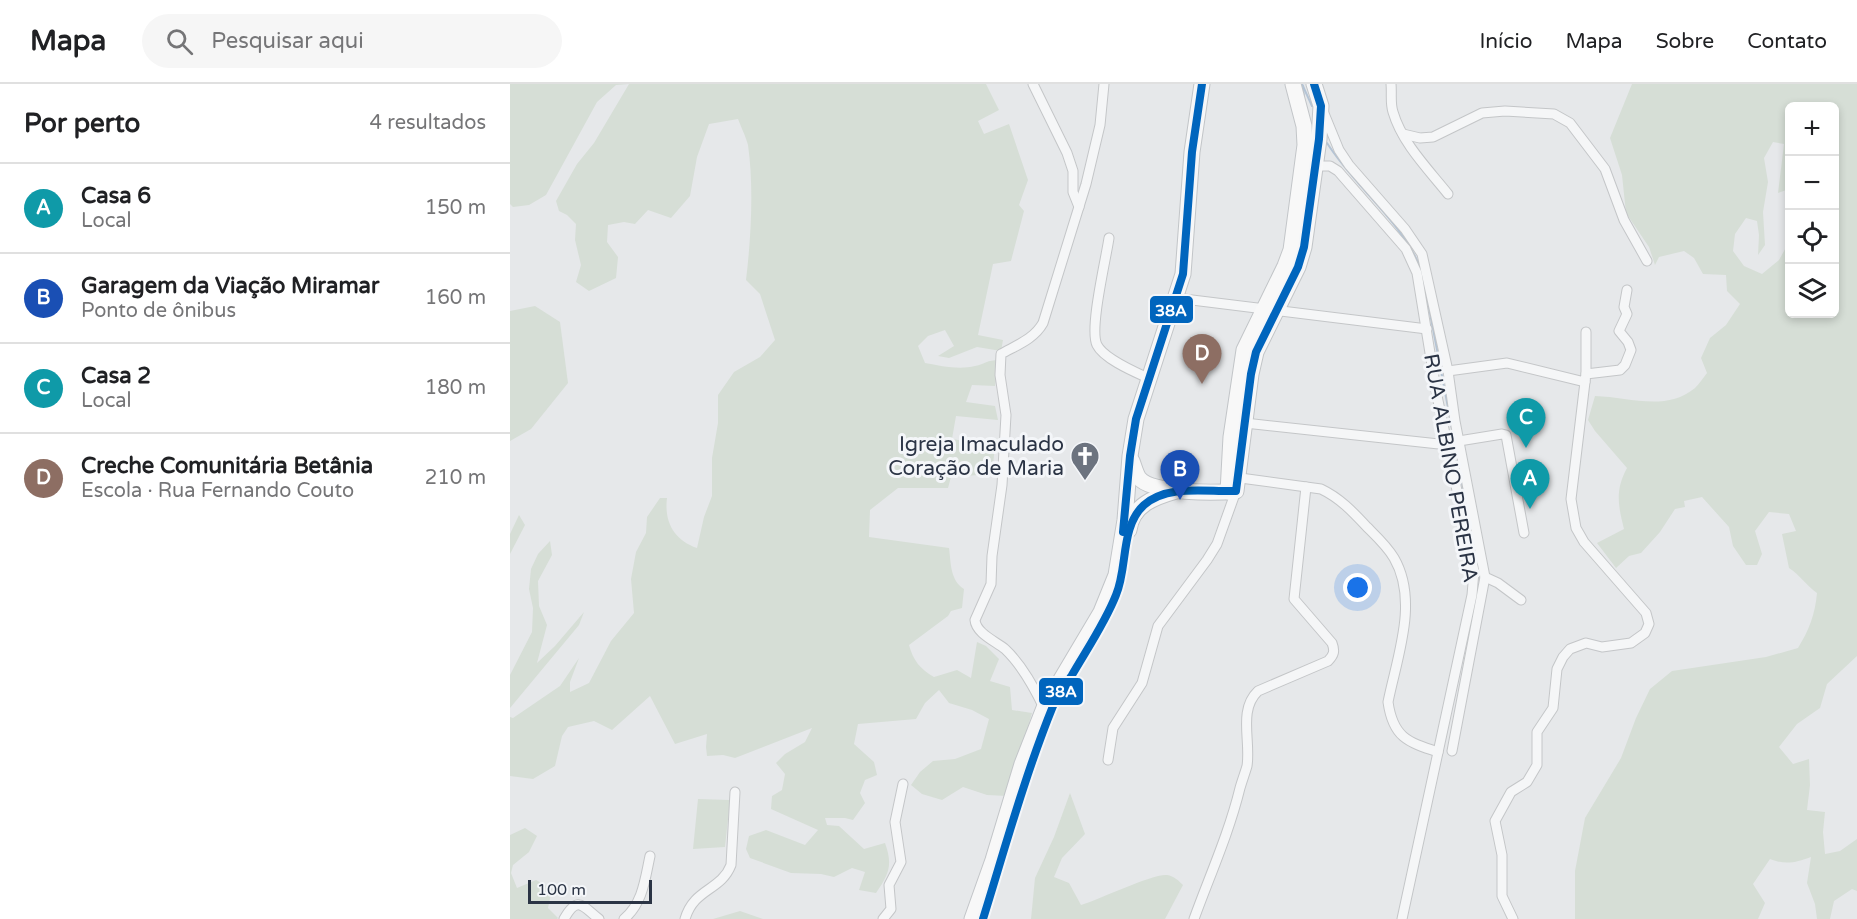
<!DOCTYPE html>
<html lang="pt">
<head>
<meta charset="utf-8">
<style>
	body { margin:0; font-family:"Varela Round",sans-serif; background:#f6f6f6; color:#202124 }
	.controls { position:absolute; right:18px; top:18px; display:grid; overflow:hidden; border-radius:9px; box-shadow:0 3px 9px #0003 }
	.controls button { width:54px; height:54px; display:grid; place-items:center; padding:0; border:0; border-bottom:2px solid #e0e0e0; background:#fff; color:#202124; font:30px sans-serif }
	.scale { position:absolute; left:18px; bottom:15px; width:124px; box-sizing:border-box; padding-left:6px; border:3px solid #2b3445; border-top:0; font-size:16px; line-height:21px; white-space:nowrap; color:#2b3445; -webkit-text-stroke:4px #f4f6f9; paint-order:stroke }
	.you { position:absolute; left:848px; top:504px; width:21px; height:21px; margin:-15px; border:4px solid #fff; border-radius:50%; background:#1a73e8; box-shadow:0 0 0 9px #1a73e833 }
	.badge { display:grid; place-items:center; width:39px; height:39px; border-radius:50%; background:#2563eb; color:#fff; font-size:20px; font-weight:700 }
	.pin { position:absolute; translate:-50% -50px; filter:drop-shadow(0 2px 3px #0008) }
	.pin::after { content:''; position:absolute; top:32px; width:21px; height:18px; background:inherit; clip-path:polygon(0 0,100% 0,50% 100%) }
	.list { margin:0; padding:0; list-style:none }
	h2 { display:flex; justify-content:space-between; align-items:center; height:78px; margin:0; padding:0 24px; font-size:26px }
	h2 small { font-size:20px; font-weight:400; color:#757577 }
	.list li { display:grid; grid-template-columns:39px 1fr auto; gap:18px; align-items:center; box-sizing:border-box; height:90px; padding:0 24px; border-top:2px solid #e0e0e0 }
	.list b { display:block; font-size:22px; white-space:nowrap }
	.list p { margin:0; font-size:20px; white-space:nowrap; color:#757577 }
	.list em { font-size:20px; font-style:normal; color:#757577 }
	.icon { flex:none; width:33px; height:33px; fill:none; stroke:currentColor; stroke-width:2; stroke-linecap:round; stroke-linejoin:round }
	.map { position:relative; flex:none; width:1347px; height:835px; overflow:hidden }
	header { display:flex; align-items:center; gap:36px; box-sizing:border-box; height:84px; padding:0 30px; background:#fff; border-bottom:2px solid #e0e0e0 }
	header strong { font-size:28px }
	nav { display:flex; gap:33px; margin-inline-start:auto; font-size:21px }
	.search { width:420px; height:54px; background:#f6f6f6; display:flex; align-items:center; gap:15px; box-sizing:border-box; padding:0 21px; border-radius:33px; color:#757577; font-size:22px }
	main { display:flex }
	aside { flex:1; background:#fff }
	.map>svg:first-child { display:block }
</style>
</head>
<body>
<header>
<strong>Mapa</strong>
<div class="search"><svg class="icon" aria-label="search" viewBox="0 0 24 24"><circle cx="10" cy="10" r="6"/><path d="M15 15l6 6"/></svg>Pesquisar aqui</div>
<nav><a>Início</a><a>Mapa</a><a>Sobre</a><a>Contato</a></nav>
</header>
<main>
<aside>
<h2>Por perto<small>4 resultados</small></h2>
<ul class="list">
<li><span class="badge" style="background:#0f9aa8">A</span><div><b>Casa 6</b><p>Local</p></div><em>150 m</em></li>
<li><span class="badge" style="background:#1a4fb4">B</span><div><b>Garagem da Viação Miramar</b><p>Ponto de ônibus</p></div><em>160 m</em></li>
<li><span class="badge" style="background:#0f9aa8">C</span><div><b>Casa 2</b><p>Local</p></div><em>180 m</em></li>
<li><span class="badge" style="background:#8d6e63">D</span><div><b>Creche Comunitária Betânia</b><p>Escola · Rua Fernando Couto</p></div><em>210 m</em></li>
</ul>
</aside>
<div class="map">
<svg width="1347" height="835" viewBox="0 0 1347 835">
	<rect width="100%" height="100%" fill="#e6e8ea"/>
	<!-- green -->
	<g fill="#d6ded6" fill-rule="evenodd">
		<path d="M0,0H476L489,26L468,37L474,50L499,40L518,96L509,121L514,127L501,177L483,180L468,251L493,256L491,267L467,263L439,274L428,272L444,262L435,246L418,252L408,262L415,279C431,282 449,286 465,282C475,280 477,276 489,276L485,302L462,301L456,318L485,322L488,336L446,332L442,355L485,362L482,390L441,393L438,404H388L360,426L359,453L439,464C441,479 440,496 454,505L452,524L441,527L438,532L399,561C403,576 410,585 424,593L447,586L461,594L467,558L476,562L489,575L480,597L500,603L502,626L522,629L513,660L503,683L497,712L477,711L453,703L432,716L412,710L401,701L410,688L423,677L445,675L471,665L479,635L462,626L439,619L429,606L415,619L406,635L348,640L344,660L364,678L367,691L355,696L350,709L355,719L343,736L335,734H315L317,741L329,742L354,765L375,759C383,781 379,790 366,809L349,806L355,788L342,784L324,793L311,790L281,789L240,774L236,765L239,752L256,746L295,761L308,746L261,725L262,712L272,706L275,690L266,679L275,670L295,658L302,644L225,674L213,671L197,672L196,663L197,650L165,660L140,612L102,646L84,637L58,643L52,652L45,682L23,695L0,692V633L3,634L50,602L69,574L60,598V608L79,599L101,557L124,529L121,495L126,468L136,449L137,433L150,414H157C154,438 164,456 187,464L194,433L202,412V374L208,339V311L224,288L250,273L265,256L250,210L236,196C241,155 244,102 238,61C236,53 231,43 228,35L199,40L187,73L180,112L161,134L138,126L125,140L114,138L98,141L97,158L108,173L106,194L79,207L66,198L71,181L65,156L66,140L57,131L49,127L46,117L67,80L84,59L119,0L106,1L87,18L36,111L19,121L3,123L0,120Z"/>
		<path d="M1122,0H1347V572L1317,600L1310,624L1287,640L1269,663L1283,680L1299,675L1300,701L1297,726L1315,728L1313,748L1315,770L1330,767L1347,755V807L1342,805L1324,817L1320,835H1307L1305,820L1297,799L1301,773C1285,779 1276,781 1260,775L1243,800L1255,819L1248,835H1065V787L1075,734L1111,674L1126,634L1140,605L1162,587L1256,573L1288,564C1299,546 1305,531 1307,509C1296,501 1290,491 1279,484L1272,450L1286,447L1279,430L1259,428L1245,447L1252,470L1247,481H1236L1223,462L1219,443L1192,413L1174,417L1175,423L1165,425L1150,448L1131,469L1119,472L1106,484L1087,459L1114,445C1108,421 1105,406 1117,384L1085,347L1078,336L1085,312C1119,313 1156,328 1185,304C1189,300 1193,294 1197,289L1191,274L1200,254L1216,241L1230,220L1217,207L1216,191L1193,190L1184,174L1174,167L1149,173L1145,181L1139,163L1116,129L1112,91L1100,54ZM1280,22H1324V230H1280L1279,158L1269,176L1252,190L1234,182L1223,167L1225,150L1236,134L1247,137L1249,151L1248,171L1255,161L1253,128L1258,98L1254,74L1263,58L1274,60L1268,109L1279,105Z"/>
		<path d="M25,222L50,238L58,299L21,345L0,357V227Z"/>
		<path d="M9,431L15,441L0,470V450Z"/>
		<path d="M40,457L42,471L28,497L29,522L37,541L27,579L45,562L74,528L69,541L0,624V591L22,548L23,524L19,505L21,485L28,470Z"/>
		<path d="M560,709L575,750L552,774L544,793L559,799L571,821C590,815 644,789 657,791C664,792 669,797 673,801L655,835H521L525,794L544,753Z"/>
		<path d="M188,715L220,716L215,763L183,765Z"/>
		<path d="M15,744L27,752L19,768L3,781L1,789L7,804L26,796L42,805L38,824L48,834L47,835H0V751Z"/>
		<path d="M230,827L253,835H203Z"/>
	</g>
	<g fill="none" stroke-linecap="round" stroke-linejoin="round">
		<!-- stream -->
		<g stroke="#b4c4d5" stroke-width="2">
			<path d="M792,0L802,22"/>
			<path d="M793,2L794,14"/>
			<path d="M817,59C845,103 891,136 911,185"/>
			<path d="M916,208L944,355"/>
			<path d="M945,361L970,497"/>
		</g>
		<!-- street casing -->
		<g stroke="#c4c6c8" stroke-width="11">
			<g id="street">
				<path d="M523,0L557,69L563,87V108L569,123"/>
				<path d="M881,0C882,9 880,19 883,28C892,59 918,85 938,110"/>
				<path d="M813,27L829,66L839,81L895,145L912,170L938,287L945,337L975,493L942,667"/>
				<path d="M893,50L910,54L923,53L972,29L995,27L1044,30L1060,39L1095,85L1114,136L1137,177"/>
				<path d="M805,82H820L828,87L896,165L907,189L927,312L964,487L962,511L892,835"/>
				<path d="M599,154C596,175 579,245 587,261C594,275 625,288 638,294"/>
				<path d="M666,214L917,245"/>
				<path d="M1076,248V290"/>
				<path d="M938,287L997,279L1075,298L1076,290L1110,286L1115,281L1121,266L1118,258L1109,247L1117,230L1114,223L1117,206"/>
				<path d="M735,339L938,361L949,357L992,350L996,351L1014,449"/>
				<path d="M723,393L811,405C830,414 843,428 857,443C866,452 877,462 884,474C909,517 887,573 878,618C883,653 897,658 928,668"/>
				<path d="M975,493L988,499L1011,516"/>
				<path d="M534,624C524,603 512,581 495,565C485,557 466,549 465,536L481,500L482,472L492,401L496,331L490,291L491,270C507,261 524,255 533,239L576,100L590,41L594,0"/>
				<path d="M598,676L603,644L632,599L648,542L697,476L707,460L726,407"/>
				<path d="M54,835C68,810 73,823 89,835"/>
				<path d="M114,835C133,819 135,795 140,772"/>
				<path d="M175,835C184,804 211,807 221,781L225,708"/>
				<path d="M373,835L381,825L379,801L391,778L385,738L393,700"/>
				<path d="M684,835C700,791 719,749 730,704C732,697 735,689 737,682C741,657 728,626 748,607L818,577C824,571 825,567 822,559L784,515L796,403"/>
				<path d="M1003,835L992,812V771L985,737L1001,708L1017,698L1027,681V648L1043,624L1047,585L1053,573L1060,565L1076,559L1092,563L1121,559L1135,549L1139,540L1136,529L1074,458L1066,444L1061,415L1075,298"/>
			</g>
		</g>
		<!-- primary casing -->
		<g stroke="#c2c5c8" stroke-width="17">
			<g id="primary">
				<path d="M622,377C624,382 626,390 629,394C642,410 707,409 726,407L741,290L746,268L788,183L794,163L809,55L811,22L804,0"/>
				<path d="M718,408L721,353L734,266L775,182L781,166L795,61L794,42L783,0"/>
				<path d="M619,446C622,421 645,413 666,407"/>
				<path d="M462,835L483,776L512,680L534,624L591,528L606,491L615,436L620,372L626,335L673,190L682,68L692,0"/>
			</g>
		</g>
		<!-- street -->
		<use href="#street" stroke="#f5f6f7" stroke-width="9"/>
		<!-- primary -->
		<use href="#primary" stroke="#f8f8f8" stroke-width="15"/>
		<!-- bus-1 casing -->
		<g stroke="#f4f6f9" stroke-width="12">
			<g id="bus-1">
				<path d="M613,448L620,372L626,335L673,190L682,68L692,0"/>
				<path d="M473,835C495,764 515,691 543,622C548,611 555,601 562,591C577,565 595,539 606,511C618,483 610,443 634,421C658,400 696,408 726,407L741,290L746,268L788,183L794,163L809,55L811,22L804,0"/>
			</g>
		</g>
		<!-- bus-1 -->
		<use href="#bus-1" stroke="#0065bd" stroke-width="8"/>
	</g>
	<!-- icons -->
	<defs>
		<g id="church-pin" transform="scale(1.5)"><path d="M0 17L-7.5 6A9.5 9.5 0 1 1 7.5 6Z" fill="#6c737f" stroke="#f4f6f9"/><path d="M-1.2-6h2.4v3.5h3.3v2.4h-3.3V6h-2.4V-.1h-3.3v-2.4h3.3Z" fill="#fff"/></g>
	</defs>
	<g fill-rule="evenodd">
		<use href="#church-pin" x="575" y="372"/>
	</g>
	<g text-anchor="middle" stroke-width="6" stroke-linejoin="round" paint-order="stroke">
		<!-- poi labels -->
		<g font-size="21" fill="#2b3445" stroke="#f4f6f9" text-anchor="end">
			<text x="554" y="367">Igreja Imaculado<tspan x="554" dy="24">Coração de Maria</tspan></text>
		</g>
		<!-- street labels -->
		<g font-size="21" fill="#2b3445" stroke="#f4f6f9">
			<text transform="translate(941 384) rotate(80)" y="7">RUA ALBINO PEREIRA</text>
		</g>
	</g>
	<g stroke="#f4f6f9" stroke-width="2">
		<rect x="639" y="211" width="45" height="29" rx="6" fill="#0065bd"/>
		<rect x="528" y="593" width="46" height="29" rx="6" fill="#0065bd"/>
	</g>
	<g font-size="16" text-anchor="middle" font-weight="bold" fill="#fff">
		<text x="661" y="232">38A</text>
		<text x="551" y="613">38A</text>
	</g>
</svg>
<div class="controls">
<button>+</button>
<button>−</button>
<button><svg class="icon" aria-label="locate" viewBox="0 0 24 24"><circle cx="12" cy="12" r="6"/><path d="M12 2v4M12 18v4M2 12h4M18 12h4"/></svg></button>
<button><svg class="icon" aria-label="layers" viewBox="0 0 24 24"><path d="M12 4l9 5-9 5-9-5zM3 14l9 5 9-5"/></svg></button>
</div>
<div class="scale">100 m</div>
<div class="you"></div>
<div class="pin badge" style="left:1020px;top:425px;background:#0f9aa8">A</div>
<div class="pin badge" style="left:670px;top:416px;background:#1a4fb4">B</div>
<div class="pin badge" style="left:1016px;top:364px;background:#0f9aa8">C</div>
<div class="pin badge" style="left:692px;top:300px;background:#8d6e63">D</div>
</div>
</main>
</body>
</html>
